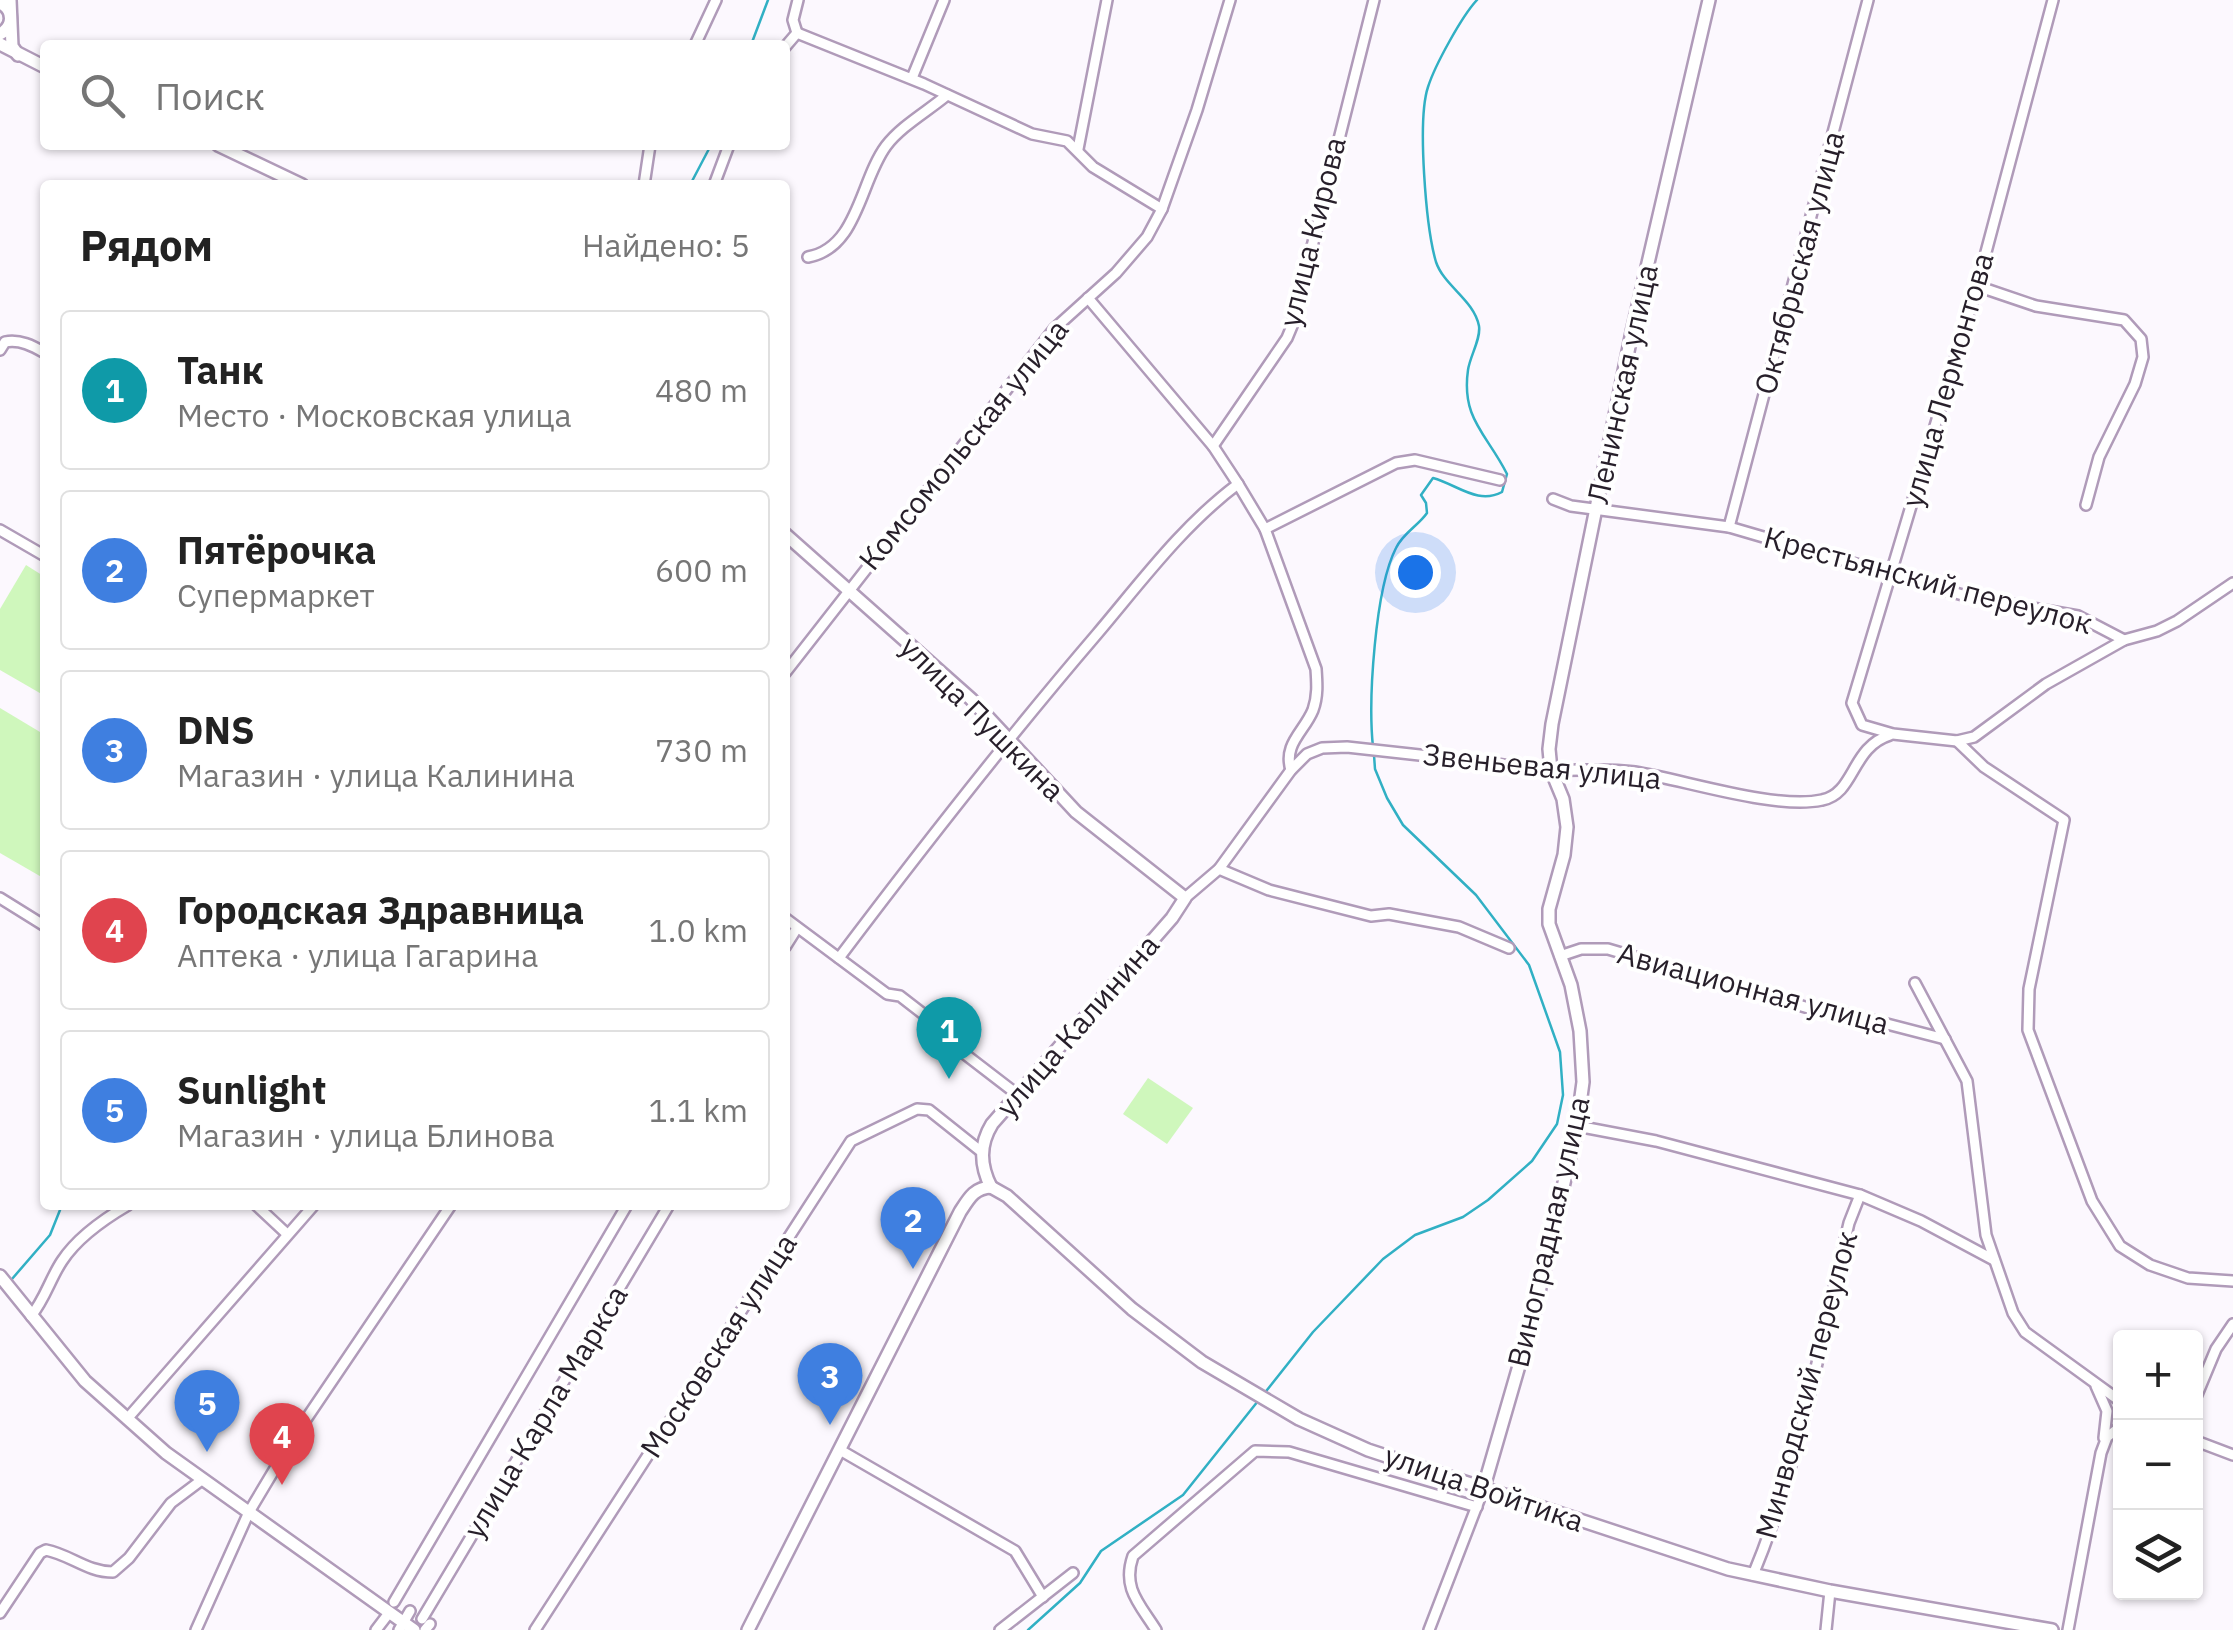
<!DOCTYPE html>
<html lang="ru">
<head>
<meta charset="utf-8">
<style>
	body { margin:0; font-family:"IBM Plex Sans",sans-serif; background:#f6f6f6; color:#222 }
	.controls { position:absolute; right:30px; bottom:30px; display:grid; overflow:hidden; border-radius:10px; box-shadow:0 2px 8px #0004 }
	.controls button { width:90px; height:90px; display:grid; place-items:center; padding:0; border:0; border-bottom:2px solid #e0e0e0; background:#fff; color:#222; font:50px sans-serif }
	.you { position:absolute; left:1415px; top:572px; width:35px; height:35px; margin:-25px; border:8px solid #fff; border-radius:50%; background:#1a73e8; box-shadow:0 0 0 15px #1a73e833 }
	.badge { display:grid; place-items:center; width:65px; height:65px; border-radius:50%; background:#7d2897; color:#fff; font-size:32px; font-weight:700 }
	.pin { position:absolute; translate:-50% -82px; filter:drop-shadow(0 2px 5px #0008) }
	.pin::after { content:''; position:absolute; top:52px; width:35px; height:30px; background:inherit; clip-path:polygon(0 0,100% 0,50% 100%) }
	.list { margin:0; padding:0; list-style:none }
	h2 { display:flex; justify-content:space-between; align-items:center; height:130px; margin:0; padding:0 40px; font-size:42px }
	h2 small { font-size:32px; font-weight:400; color:#767676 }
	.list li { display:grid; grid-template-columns:65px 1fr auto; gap:30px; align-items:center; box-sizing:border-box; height:160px; margin:0 20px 20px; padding:0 20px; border:2px solid #e0e0e0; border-radius:10px }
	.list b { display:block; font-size:38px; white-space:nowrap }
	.list p { margin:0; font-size:32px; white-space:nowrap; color:#767676 }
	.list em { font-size:32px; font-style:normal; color:#767676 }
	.icon { flex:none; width:55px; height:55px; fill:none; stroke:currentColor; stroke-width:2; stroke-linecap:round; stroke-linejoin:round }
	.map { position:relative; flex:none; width:2233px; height:1630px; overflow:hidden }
	.search { position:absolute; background:#fff; box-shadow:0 2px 8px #0004; left:40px; top:40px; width:750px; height:110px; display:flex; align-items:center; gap:25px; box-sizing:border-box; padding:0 35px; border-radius:10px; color:#767676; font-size:38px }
	.panel { position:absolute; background:#fff; box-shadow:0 2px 8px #0004; left:40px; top:180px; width:750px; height:1030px; border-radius:10px }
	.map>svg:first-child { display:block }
</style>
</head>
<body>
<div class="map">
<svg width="2233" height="1630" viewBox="0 0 2233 1630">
	<rect width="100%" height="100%" fill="#fcf8fe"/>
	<!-- green -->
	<g fill="#cff7bc">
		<path d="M26,565L45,577V696L0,670V609Z"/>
		<path d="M0,708L45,735V879L0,853Z"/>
		<path d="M1148,1078L1193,1108L1167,1144L1123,1114Z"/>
	</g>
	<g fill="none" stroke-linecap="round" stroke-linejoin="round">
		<!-- stream -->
		<g stroke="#31b0c4" stroke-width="2.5">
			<path d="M751,45L768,0"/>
			<path d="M690,185L711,145"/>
			<path d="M1373,747C1368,700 1375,589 1396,548C1403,533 1418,526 1427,513L1426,503L1421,495L1433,478C1458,485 1478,505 1502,492L1507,474C1487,434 1461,419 1468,370C1470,356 1481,339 1479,326C1474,300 1444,286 1436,262C1426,228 1417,120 1428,87C1435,65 1462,16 1477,0"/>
			<path d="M12,1279L50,1235L62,1205"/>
			<path d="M1263,1395L1313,1332L1383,1259L1415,1235L1463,1217L1488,1200L1532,1161L1557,1124L1563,1095L1560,1052L1529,965L1476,895L1403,825L1387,798L1375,769L1374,755"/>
			<path d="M1028,1630L1080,1583L1101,1551L1183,1495L1258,1401"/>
		</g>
		<!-- street casing -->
		<g stroke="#b09bb9" stroke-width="14">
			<g id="street">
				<path d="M2053,0L1977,286L1852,703L1862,725L1893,734L1957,741L1974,737L2046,684L2124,640L2157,631L2177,621L2233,583"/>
				<path d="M797,33L924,84L1032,134L1067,141L1093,167L1162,209"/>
				<path d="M695,45L716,0"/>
				<path d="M785,47L797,33L793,20L798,0"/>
				<path d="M912,78L944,0"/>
				<path d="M1078,149L1107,0"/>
				<path d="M644,185L650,145"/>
				<path d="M714,185L729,145"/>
				<path d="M808,257C858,248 860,181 886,146C901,126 928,111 947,95"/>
				<path d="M1977,286L2036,306L2124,320L2141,339L2143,357L2135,384L2099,457L2086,505"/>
				<path d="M1088,298L1213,446L1238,484L1265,529L1316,669C1317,683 1318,696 1313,710C1304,732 1283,744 1291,770"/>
				<path d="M0,350L5,342C20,339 33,346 45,353"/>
				<path d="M1213,446L1287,338L1292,326L1374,0"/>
				<path d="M1553,499L1571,506L1729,527L1966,596L2078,616L2124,640"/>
				<path d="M1729,527L1868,0"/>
				<path d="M1265,529L1396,463L1415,460L1500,480"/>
				<path d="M0,530L45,556"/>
				<path d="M785,673L1054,329L1116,273L1147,237L1162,209L1197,110L1230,0"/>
				<path d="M1957,741L1984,767L2064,820L2029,989L2028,1030L2092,1201L2120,1246L2150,1265L2188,1278L2233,1281"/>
				<path d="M1219,869L1269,890L1371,916L1389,914L1459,927L1509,948"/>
				<path d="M0,898L45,926"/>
				<path d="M1185,898L1219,869L1291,770L1307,754L1322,748L1347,747C1392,752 1438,757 1483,762C1506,765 1529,770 1551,770C1580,771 1606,768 1635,772C1685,780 1775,810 1822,800C1855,794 1851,747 1890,735"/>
				<path d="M785,918L887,994L900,996L953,1037V1045L1018,1095"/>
				<path d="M785,947L797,928"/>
				<path d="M1560,956L1581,949H1608L1822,1012L1852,1015L1945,1039"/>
				<path d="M839,958C922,848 1007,739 1097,634C1141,582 1183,525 1238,484"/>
				<path d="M1915,983L1967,1081L1986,1235L2013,1313L2025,1332L2120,1401"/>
				<path d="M1577,1126L1656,1141L1860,1195L1921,1221L1994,1260"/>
				<path d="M256,1205L287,1234"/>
				<path d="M31,1316C45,1299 50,1279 62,1261C77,1238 104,1219 128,1205"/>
				<path d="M2096,1386L2107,1411L2104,1438"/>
				<path d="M2196,1397L2216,1349L2233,1324"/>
				<path d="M127,1419L314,1205"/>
				<path d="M2196,1441L2233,1455"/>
				<path d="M840,1450L1015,1551L1043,1597"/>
				<path d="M1753,1575C1800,1462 1821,1341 1849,1223L1860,1195"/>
				<path d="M394,1602L627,1205"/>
				<path d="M0,1613L40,1553L46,1550C71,1555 87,1572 113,1572L129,1558L171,1503L203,1479"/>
				<path d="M422,1619L669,1205"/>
				<path d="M196,1630L249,1512L292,1440L451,1205"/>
				<path d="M376,1630L389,1613"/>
				<path d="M399,1630L410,1611"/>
				<path d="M425,1630L430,1624"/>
				<path d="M535,1630L851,1141L917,1109L929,1110L983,1153"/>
				<path d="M1000,1630L1073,1573"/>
				<path d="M1156,1630C1139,1603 1122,1588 1133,1556L1255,1451L1289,1452L1477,1507"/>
				<path d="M1429,1630L1483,1490"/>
				<path d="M1826,1630L1830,1591"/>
				<path d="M2068,1630L2101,1453L2107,1437L2120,1427"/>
			</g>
		</g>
		<!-- secondary casing -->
		<g stroke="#b09bb9" stroke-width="16">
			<g id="secondary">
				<path d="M10,0L12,46L18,55"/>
				<path d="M0,3C14,10 14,26 0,34"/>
				<path d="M0,44L45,67"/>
				<path d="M218,145L302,185"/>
				<path d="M785,534L971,699L1076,812L1185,898L1172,918L992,1124C979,1145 980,1165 991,1187"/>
				<path d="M991,1187L1007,1196L1132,1309L1202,1362L1299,1419L1368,1450L1728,1569L1830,1591L2052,1630"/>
				<path d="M0,1276L85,1381L166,1453L414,1630"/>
				<path d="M1483,1490L1534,1314L1577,1126L1583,1082L1580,1031L1571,985L1549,924V909L1564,855L1567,827L1563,799L1551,770L1549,749L1552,724L1632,332L1709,0"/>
				<path d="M748,1630L960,1212C969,1198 974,1188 991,1187"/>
			</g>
		</g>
		<!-- street -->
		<use href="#street" stroke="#fff" stroke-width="9"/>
		<!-- secondary -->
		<use href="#secondary" stroke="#fff" stroke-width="11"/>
	</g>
	<g text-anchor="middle" stroke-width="8" stroke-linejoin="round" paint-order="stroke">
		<!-- street labels -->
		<g font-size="30" fill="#271f2a" stroke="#fff">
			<text transform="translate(1313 232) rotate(-76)" y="10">улица Кирова</text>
			<text transform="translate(1800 263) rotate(-75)" y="10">Октябрьская улица</text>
			<text transform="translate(1948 380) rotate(-74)" y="10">улица Лермонтова</text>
			<text transform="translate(1623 384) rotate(-78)" y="10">Ленинская улица</text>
			<text transform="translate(964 445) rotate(-51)" y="10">Комсомольская улица</text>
			<text transform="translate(1928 581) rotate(15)" y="10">Крестьянский переулок</text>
			<text transform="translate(982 719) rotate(45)" y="10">улица Пушкина</text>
			<text transform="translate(1542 767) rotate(6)" y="10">Звеньевая улица</text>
			<text transform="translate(1753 989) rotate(15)" y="10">Авиационная улица</text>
			<text transform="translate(1078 1026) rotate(-49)" y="10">улица Калинина</text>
			<text transform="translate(1549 1232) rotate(-77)" y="10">Виноградная улица</text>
			<text transform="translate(719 1346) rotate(-57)" y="10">Московская улица</text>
			<text transform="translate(1807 1385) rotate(-75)" y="10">Минводский переулок</text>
			<text transform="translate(546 1412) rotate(-59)" y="10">улица Карла Маркса</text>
			<text transform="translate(1484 1489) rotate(19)" y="10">улица Войтика</text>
		</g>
	</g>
</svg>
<div class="controls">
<button>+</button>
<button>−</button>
<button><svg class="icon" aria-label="layers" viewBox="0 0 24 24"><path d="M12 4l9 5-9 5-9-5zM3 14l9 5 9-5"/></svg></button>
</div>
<div class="you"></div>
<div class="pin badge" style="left:949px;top:1079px;background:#0f9aa8">1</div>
<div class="pin badge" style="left:913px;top:1269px;background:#3f7fe0">2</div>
<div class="pin badge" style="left:830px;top:1425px;background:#3f7fe0">3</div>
<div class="pin badge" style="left:282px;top:1485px;background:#e0444e">4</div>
<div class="pin badge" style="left:207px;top:1452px;background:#3f7fe0">5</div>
<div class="search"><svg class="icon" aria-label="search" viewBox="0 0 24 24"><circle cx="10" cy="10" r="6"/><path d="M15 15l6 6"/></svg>Поиск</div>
<section class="panel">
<h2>Рядом<small>Найдено: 5</small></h2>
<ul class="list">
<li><span class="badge" style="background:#0f9aa8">1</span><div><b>Танк</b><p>Место · Московская улица</p></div><em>480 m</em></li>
<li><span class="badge" style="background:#3f7fe0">2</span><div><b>Пятёрочка</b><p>Супермаркет</p></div><em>600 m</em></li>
<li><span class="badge" style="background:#3f7fe0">3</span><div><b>DNS</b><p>Магазин · улица Калинина</p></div><em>730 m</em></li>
<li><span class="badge" style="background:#e0444e">4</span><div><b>Городская Здравница</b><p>Аптека · улица Гагарина</p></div><em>1.0 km</em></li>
<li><span class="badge" style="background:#3f7fe0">5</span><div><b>Sunlight</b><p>Магазин · улица Блинова</p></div><em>1.1 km</em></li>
</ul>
</section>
</div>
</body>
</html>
